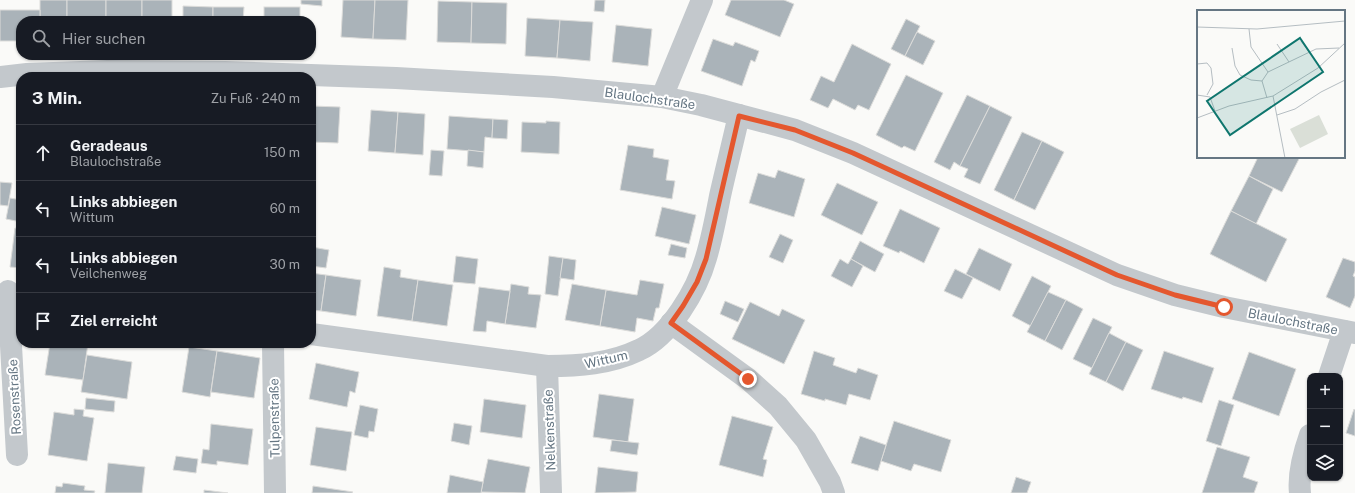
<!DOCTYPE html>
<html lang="de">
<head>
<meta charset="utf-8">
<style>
	body { margin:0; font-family:"Public Sans",sans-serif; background:#242831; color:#f1f3f6 }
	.controls { position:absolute; right:12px; bottom:12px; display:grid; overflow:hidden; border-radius:8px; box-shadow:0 1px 3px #0004 }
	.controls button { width:36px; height:36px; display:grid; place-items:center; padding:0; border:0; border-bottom:1px solid #363941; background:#171b24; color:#f1f3f6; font:20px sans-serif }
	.stop { position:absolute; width:12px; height:12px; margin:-9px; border:3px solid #e4572e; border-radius:50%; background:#fff }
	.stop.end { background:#e4572e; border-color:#fff; box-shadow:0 1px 4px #0008 }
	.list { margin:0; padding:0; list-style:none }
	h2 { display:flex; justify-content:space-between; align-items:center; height:52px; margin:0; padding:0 16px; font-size:17px }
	h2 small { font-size:13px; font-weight:400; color:#9ea1a6 }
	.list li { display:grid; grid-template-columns:26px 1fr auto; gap:12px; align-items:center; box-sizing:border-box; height:56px; padding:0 16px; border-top:1px solid #363941 }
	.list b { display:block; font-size:15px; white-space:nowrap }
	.list p { margin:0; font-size:13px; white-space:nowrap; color:#9ea1a6 }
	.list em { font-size:13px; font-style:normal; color:#9ea1a6 }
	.icon { flex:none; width:22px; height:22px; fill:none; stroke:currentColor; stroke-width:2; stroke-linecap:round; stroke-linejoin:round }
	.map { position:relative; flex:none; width:1355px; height:493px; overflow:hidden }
	.search { position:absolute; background:#171b24; box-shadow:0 1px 3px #0004; left:16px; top:16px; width:300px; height:44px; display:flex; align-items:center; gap:10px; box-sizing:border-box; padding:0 14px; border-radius:16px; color:#9ea1a6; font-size:15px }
	.panel { position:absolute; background:#171b24; box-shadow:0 1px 3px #0004; left:16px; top:72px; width:300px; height:276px; border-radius:16px }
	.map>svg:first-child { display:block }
</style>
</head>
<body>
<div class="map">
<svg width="1355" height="493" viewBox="0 0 1355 493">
	<rect width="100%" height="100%" fill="#fafaf8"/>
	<!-- building -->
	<g fill="#aab3b9" stroke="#dcdcda">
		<rect x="40" y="0" width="27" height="21"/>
		<rect x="67" y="0" width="39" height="21"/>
		<rect x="106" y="0" width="36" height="21"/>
		<rect x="142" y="0" width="30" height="18"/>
		<path d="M301,0H322V6L301,4Z"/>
		<path d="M343,0H375L373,39L341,37Z"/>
		<path d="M375,0H408L406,40L373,39Z"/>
		<path d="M595,0H605L604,12L594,11Z"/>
		<path d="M731,0H784L794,4L780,37L725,15Z"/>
		<path d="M438,1L472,2L471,43L437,42Z"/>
		<path d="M472,2L507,3L506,44L471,43Z"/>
		<path d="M183,6L213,7V21H183Z"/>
		<path d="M213,7H244L243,21H213Z"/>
		<rect x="264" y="7" width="36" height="14"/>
		<path d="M0,10H40V21H21V41H0Z"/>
		<path d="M527,18L560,20L557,58L525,56Z"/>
		<path d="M906,19L920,26L905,56L891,49Z"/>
		<path d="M560,20L593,22L590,61L557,58Z"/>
		<path d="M616,25L652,29L648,66L612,62Z"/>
		<path d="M917,32L935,41L923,65L905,56Z"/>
		<path d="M713,39L733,46L735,42L759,51L755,62L751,60L742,86L701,71Z"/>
		<path d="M852,44L891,64L869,110L858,105L855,110L833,99L828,108L810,100L821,76L834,82Z"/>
		<path d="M906,75L943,93L915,151L904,146L902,148L876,135Z"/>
		<path d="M967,95L990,106L960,166L954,162L950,170L934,162Z"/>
		<path d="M311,106L340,107L338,143L311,142Z"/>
		<path d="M990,106L1012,117L980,184L964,177L968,169L960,166Z"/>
		<path d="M371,110L398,112L395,153L368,151Z"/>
		<path d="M398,112L425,114L423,155L395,153Z"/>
		<path d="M449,116L493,119L492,138L485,137L484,152L447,149Z"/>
		<path d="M493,119L508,120L507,139L492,138Z"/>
		<path d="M546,121L560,122L559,154L521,152L522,122L546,123Z"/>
		<path d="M1022,132L1042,141L1014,200L994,190Z"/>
		<path d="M1042,141L1064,152L1035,210L1014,200Z"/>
		<path d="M628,145L654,149L653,157L669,160L666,180L675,181L672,199L620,190Z"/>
		<path d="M431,150L444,151L442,176L429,175Z"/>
		<path d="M468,150L484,152L483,168L467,166Z"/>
		<path d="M1258,157H1300L1282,192L1249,176Z"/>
		<path d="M778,170L805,179L794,217L749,203L758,173L775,178Z"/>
		<path d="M1249,176L1273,189L1256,224L1231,211Z"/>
		<path d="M0,182L12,183L8,206L0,205Z"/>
		<path d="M837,183L878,202L862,235L821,215Z"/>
		<path d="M10,198L21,200V222L6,219Z"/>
		<path d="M662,207L696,215L689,244L655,236Z"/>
		<path d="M900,209L940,228L924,263L900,251L899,253L883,246Z"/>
		<path d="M1231,211L1287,239L1266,282L1210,254Z"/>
		<path d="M311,219H314L312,233L311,232Z"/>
		<path d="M15,228L21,229V268L10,267Z"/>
		<path d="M780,234L793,240L783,263L769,257Z"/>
		<path d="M860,241L884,254L875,272L851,259Z"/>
		<path d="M671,244L687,248L685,258L668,255Z"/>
		<path d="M312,247L329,250L326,268L311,266Z"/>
		<path d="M979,248L1012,264L1000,291L966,274Z"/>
		<path d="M456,256L478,259L475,284L453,282Z"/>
		<path d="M549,256L563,258L558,296L545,294Z"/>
		<path d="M563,258L576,260L574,280L560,278Z"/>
		<path d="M1343,258L1355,262V271L1353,276L1355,277V296L1350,308L1326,297Z"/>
		<path d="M840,259L848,264L851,259L863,266L852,287L831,276Z"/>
		<path d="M384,267L401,270L400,277L418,280L412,321L377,316Z"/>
		<path d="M955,269L973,278L962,299L944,291Z"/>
		<path d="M311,273L326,275L321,311L311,310Z"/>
		<path d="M326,275L361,280L356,316L321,311Z"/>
		<path d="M1032,276L1051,286L1031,326L1012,316Z"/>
		<path d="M418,280L453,285L447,326L412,321Z"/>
		<path d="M640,280L664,284L659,308H656L653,321L637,318L635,332L600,326L606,290L637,295Z"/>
		<path d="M511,284L529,287L528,294L541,295L536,328L505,324Z"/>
		<path d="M572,284L606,290L600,326L565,320Z"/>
		<path d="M479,287L510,291L505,324L487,321L486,332L473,331Z"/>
		<path d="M1048,292L1066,300L1045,341L1027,332Z"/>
		<path d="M1066,300L1083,309L1062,350L1045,341Z"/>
		<path d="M725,301L744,309L738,322L720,314Z"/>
		<path d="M750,302L779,316L782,309L805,320L784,364L732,339Z"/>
		<path d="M1093,318L1112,327L1092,368L1073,359Z"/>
		<path d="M1109,333L1126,342L1106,382L1089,374Z"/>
		<path d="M1126,342L1143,350L1123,391L1106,382Z"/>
		<path d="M50,343H88L83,380L45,375Z"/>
		<path d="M189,347L217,351L210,397L182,392Z"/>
		<path d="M217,351L260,358L254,398L211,392Z"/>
		<path d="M814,351L835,358L833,365L856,373L858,368L878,375L870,400L849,394L846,405L825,399V401L801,394Z"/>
		<path d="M1164,351L1214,368L1202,403L1183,397L1182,399L1151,389Z"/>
		<path d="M1249,352L1296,369L1279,416L1232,399Z"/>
		<path d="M87,355L132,362L127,399L81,392Z"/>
		<path d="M316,363L359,372L355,393L350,391L347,407L309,399Z"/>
		<path d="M599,394L634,399L628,442L593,437Z"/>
		<path d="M86,398L115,401L114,412L85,409Z"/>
		<path d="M484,399L526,405L522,438L480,432Z"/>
		<path d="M1219,400L1234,405L1221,446L1206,441Z"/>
		<path d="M360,405L378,409L374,432L369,431L368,438L354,435Z"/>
		<path d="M74,409L84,410L83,416L94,418L87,461L48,455L54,412L74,415Z"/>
		<path d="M1354,409L1355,410V436L1346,433Z"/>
		<path d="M732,416L773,427L763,459L767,460L763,477L719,465Z"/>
		<path d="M894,421L951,440L941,472L914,464L911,471L881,461Z"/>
		<path d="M454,423L472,426L469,445L451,441Z"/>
		<path d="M211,424L253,429L248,465L217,461V465L201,463L203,449L209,450Z"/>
		<path d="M316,427L352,432L346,471L310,465Z"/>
		<path d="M860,436L886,445L878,471L851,463Z"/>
		<path d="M612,440L639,443L637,455L610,451Z"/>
		<path d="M1217,447L1250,457L1243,477L1258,482L1254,493H1202Z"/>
		<path d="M176,456L198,459L196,473L173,470Z"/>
		<path d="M488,459L530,467L525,493L481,492Z"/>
		<path d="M108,463L145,467L142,493H105Z"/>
		<path d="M598,467L638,472L636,492L595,493Z"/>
		<path d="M450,475L483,482L481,493H447Z"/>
		<path d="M1016,477L1031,482L1027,493H1011Z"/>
		<path d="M63,483L85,486L84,490L95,491L94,493H55L56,486L62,487Z"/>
		<path d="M313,486L353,492L352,493H312Z"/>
		<path d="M204,490L228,493H204Z"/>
	</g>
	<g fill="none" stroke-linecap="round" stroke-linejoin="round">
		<!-- street -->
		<g stroke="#c3c8cc" stroke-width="22">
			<path d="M0,77L27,74L107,71L225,72L396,78L553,87L662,97L701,105L795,130L853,153L1117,275L1175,295L1224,307L1355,333"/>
			<path d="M662,97L702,0"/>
			<path d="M8,291L17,455"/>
			<path d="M671,323L748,379L778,406L806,440L830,482L834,493"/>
			<path d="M311,334L547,366C579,366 610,364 639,350C670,336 697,290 706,258C712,238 716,217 720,196C726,169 733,142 739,115"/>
			<path d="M273,343L275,493"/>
			<path d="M547,366L551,493"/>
			<path d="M1329,376L1344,331"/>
			<path d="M1300,493C1298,476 1304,452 1310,435"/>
		</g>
	</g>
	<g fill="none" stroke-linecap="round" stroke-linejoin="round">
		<!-- route -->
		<path stroke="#e4572e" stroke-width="5" d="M748,379L671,323L683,306L697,282L706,259L739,116L795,130L853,153L1117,275L1175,295L1224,307"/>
	</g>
	<g text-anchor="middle" stroke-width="4" stroke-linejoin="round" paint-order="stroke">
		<!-- street labels -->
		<g font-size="13" fill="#657683" stroke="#fff">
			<text transform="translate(650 98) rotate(8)" y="5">Blaulochstraße</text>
			<text transform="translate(1293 321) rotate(11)" y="5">Blaulochstraße</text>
			<text transform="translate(606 359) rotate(-13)" y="5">Wittum</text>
			<text transform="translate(14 397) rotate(-93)" y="5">Rosenstraße</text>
			<text transform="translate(274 418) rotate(-91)" y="5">Tulpenstraße</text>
			<text transform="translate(549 430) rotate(-92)" y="5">Nelkenstraße</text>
		</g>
	</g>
	<!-- overview -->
	<g transform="translate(1197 10)">
		<rect width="148" height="148" fill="#fafaf8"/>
		<path d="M122,105L131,124L103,138L93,119Z" fill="#dadfd7"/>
		<path fill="none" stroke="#b5bdc2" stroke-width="1" d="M0,17L60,19L148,11M52,19L54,37L71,62M104,31L112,42M80,34L92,52M35,38L38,56L43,65L54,70L65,71M0,54L10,53L14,58L16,74L10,85M0,85L13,87L18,101M76,86L88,148M70,88L65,71L71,62L119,39L142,38M80,105L98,99L124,82L148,70M0,108L32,96L76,86L121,58L148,33"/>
		<path fill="#0f766e" fill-opacity="0.15" stroke="#0f766e" stroke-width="2" d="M103,28L126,62L33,125L10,91Z"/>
		<rect width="148" height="148" fill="none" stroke="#657683" stroke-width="2"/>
	</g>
</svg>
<div class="controls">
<button>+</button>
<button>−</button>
<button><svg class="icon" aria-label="layers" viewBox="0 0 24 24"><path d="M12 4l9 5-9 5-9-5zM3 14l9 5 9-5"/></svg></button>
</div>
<div class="stop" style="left:1224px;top:307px"></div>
<div class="stop end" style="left:748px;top:379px"></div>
<div class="search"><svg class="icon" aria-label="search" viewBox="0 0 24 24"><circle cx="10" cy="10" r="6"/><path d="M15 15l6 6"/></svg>Hier suchen</div>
<section class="panel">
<h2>3 Min.<small>Zu Fuß · 240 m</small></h2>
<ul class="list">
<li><svg class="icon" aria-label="ahead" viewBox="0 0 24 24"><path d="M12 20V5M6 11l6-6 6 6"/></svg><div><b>Geradeaus</b><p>Blaulochstraße</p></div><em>150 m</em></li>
<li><svg class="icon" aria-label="left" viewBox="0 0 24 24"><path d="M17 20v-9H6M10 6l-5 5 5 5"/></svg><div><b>Links abbiegen</b><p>Wittum</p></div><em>60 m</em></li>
<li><svg class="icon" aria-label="left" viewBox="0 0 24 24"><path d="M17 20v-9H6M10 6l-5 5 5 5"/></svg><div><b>Links abbiegen</b><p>Veilchenweg</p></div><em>30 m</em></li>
<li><svg class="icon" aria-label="arrive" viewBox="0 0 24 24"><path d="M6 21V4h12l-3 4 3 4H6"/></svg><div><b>Ziel erreicht</b></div></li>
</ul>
</section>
</div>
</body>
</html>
